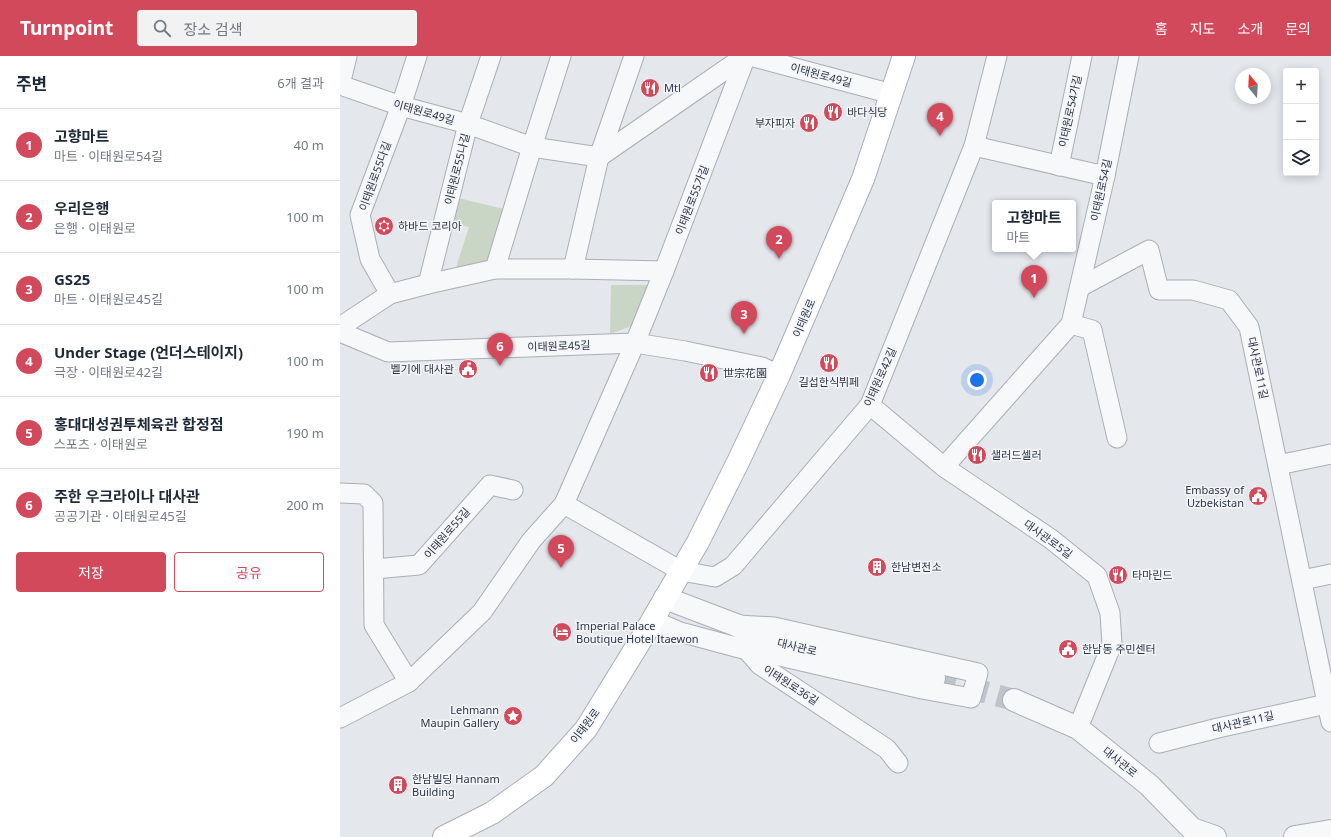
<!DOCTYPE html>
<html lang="ko">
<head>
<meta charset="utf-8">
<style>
	body { margin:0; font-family:"Noto Sans","Noto Sans KR",sans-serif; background:#f2f2f3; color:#1f2937 }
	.controls { position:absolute; right:12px; top:12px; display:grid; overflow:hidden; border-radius:4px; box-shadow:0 2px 10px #0003 }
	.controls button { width:36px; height:36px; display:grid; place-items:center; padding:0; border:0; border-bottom:1px solid #e0e1e3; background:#fff; color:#1f2937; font:20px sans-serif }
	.compass { position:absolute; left:895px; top:12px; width:36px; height:36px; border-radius:50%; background:#fff; box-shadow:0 2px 10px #0003; rotate:342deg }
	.you { position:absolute; left:637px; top:324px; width:14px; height:14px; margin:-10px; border:3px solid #fff; border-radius:50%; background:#1a73e8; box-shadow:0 0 0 6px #1a73e833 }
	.badge { display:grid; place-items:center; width:26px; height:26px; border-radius:50%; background:#d1495b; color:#fff; font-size:13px; font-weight:700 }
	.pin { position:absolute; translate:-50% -33px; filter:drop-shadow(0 1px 2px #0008) }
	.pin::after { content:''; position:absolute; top:21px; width:14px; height:12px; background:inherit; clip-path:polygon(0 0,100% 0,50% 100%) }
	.popup { position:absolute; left:652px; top:144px; width:84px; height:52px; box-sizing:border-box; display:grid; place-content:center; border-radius:4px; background:#fff; filter:drop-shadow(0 1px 3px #0005); font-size:13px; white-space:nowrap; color:#747a83 }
	.popup b { font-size:15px; color:#1f2937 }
	.popup::after { content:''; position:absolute; left:50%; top:100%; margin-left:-8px; border:8px solid transparent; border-top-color:#fff }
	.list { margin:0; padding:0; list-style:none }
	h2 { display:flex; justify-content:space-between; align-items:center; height:52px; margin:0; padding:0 16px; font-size:17px }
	h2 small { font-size:13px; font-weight:400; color:#747a83 }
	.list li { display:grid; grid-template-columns:26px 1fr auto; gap:12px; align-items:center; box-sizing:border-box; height:72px; padding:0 16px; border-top:1px solid #e0e1e3 }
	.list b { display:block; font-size:15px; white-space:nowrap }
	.list p { margin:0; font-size:13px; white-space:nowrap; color:#747a83 }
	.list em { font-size:13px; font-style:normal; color:#747a83 }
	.actions { display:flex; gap:8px; padding:12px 16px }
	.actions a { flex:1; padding:9px 0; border:1px solid #d1495b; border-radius:4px; text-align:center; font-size:14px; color:#d1495b }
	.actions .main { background:#d1495b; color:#fff }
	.icon { flex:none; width:22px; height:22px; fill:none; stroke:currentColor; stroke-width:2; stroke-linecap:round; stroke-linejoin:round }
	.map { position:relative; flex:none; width:991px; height:781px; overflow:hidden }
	header { display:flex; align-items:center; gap:24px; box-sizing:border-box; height:56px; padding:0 20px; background:#d1495b; color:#fff }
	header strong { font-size:19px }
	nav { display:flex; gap:22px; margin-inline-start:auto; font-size:14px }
	.search { width:280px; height:36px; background:#f2f2f3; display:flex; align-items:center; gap:10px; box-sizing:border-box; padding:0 14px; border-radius:4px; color:#747a83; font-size:15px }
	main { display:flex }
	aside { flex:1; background:#fff }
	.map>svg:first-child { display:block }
</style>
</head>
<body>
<header>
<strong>Turnpoint</strong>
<div class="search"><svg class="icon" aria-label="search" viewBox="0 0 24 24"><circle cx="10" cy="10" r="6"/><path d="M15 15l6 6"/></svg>장소 검색</div>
<nav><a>홈</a><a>지도</a><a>소개</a><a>문의</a></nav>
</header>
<main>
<aside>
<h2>주변<small>6개 결과</small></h2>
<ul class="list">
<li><span class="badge">1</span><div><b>고향마트</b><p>마트 · 이태원로54길</p></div><em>40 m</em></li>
<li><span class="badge">2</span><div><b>우리은행</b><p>은행 · 이태원로</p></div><em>100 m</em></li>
<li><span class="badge">3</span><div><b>GS25</b><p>마트 · 이태원로45길</p></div><em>100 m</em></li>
<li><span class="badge">4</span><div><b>Under Stage (언더스테이지)</b><p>극장 · 이태원로42길</p></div><em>100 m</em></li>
<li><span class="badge">5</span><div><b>홍대대성권투체육관 합정점</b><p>스포츠 · 이태원로</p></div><em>190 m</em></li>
<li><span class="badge">6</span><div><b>주한 우크라이나 대사관</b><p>공공기관 · 이태원로45길</p></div><em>200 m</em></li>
</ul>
<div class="actions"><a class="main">저장</a><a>공유</a></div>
</aside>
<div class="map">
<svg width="991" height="781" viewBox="0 0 991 781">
	<rect width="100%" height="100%" fill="#e4e7ec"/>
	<!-- green -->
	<g fill="#c9d6c5">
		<path d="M114,141L164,153L148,209L116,214L117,208L129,171L107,165Z"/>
		<path d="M271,229H307L308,238L292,270L270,278Z"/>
	</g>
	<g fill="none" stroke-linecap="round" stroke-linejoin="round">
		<!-- tertiary-tunnel -->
		<path stroke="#bfc3cb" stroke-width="22" stroke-dasharray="22 11" stroke-linecap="butt" d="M594,622L674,644"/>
		<!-- minor casing -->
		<g stroke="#a9aeb7" stroke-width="21">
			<g id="minor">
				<path d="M410,0L552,38"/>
				<path d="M0,29L61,50L128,68L192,91L259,101L405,0"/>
				<path d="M0,29L7,0"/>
				<path d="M634,90L765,120"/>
				<path d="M719,110L742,0"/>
				<path d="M155,213L192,91L221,0"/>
				<path d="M233,213L259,101L294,0"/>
				<path d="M88,228L128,68L151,0"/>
				<path d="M740,231L809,194L819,234H853L889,244L909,271L991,666"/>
				<path d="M50,238L30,203L20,159L61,50L77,0"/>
				<path d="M731,268L752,274L777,382"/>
				<path d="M0,271L50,238L88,228L155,213H233L324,215"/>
				<path d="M0,276L48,296L295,287L345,295L422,311L439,319"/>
				<path d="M530,349L604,411L711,483L757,520L770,557L772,588L738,672"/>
				<path d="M938,409L991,398"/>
				<path d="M604,411L731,268L765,120L789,0"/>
				<path d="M0,437L24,438L33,447L34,569L69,626"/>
				<path d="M224,448L341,515L375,521L393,510L530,349L634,90L657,0"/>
				<path d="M34,513L79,509L150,429L173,434"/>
				<path d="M962,524L991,518"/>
				<path d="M312,564L340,576L407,594L431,598L582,633L631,642L638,617L434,571L398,569"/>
				<path d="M407,594L420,609L547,693L558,707"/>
				<path d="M0,662L69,626L142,556L191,485L224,448L295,287L324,215L406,0"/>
				<path d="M819,687L878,672L991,647"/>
			</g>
		</g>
		<!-- tertiary casing -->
		<g stroke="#a9aeb7" stroke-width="24">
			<g id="tertiary">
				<path d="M325,542L396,569L427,584L594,622"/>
				<path d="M674,644L738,672L809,729L852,773L875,781"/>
				<path d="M955,781L991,775"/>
			</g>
		</g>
		<!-- secondary casing -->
		<g stroke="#a9aeb7" stroke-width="24">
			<path id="secondary" d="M104,781L152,757L204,720L246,673L302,582L358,486L398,406L439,319L523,123L564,0"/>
		</g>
		<!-- minor -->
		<use href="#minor" stroke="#f7f8fa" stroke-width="19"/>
		<!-- tertiary -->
		<use href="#tertiary" stroke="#f7f8fa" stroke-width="22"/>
		<!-- secondary -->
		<use href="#secondary" stroke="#fff" stroke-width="22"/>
	</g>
	<!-- icons -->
	<defs>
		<g id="restaurant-disc" transform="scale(1)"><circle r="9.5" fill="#d1495b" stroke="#f4f6f9"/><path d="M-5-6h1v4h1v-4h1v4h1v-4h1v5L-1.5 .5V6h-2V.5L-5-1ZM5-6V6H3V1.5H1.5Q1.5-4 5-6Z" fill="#fff"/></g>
		<g id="synagogue-disc" transform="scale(1)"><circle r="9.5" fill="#d1495b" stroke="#f4f6f9"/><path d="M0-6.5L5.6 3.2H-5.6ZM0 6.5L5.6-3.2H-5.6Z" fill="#fff"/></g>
		<g id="civic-disc" transform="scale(1)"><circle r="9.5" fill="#d1495b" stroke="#f4f6f9"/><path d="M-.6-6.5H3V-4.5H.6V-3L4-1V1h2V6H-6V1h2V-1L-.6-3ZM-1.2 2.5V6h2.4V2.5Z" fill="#fff"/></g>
		<g id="building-disc" transform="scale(1)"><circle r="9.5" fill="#d1495b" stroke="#f4f6f9"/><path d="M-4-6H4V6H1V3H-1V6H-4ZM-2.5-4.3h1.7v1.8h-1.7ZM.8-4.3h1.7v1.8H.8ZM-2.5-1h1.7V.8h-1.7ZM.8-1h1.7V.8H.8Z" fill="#fff"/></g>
		<g id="hotel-disc" transform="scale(1)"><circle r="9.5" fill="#d1495b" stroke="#f4f6f9"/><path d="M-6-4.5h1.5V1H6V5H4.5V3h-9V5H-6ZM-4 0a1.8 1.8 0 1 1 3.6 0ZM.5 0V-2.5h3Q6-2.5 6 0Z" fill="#fff"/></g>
		<g id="sight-disc" transform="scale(1)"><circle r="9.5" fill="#d1495b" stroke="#f4f6f9"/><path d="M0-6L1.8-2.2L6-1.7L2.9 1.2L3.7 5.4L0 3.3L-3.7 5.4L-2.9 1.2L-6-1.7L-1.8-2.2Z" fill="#fff"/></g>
	</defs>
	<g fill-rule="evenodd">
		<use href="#restaurant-disc" x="310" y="32"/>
		<use href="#restaurant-disc" x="493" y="56"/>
		<use href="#restaurant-disc" x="469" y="67"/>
		<use href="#synagogue-disc" x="44" y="170"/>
		<use href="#restaurant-disc" x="489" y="307"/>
		<use href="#civic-disc" x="128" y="313"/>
		<use href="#restaurant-disc" x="369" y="317"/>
		<use href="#restaurant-disc" x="637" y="399"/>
		<use href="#civic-disc" x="918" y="440"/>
		<use href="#building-disc" x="537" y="511"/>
		<use href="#restaurant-disc" x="778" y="519"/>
		<use href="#hotel-disc" x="222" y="576"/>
		<use href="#civic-disc" x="728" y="593"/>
		<use href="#sight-disc" x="173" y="660"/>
		<use href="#building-disc" x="58" y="729"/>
	</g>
	<g text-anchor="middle" stroke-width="3" stroke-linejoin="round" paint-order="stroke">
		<!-- street labels -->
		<g font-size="11" fill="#2b3445" stroke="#f4f6f9">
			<text transform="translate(481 19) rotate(15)" y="4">이태원로49길</text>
			<text transform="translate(730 55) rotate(-78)" y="4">이태원로54가길</text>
			<text transform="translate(84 56) rotate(16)" y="4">이태원로49길</text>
			<text transform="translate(117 113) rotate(-76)" y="4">이태원로55나길</text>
			<text transform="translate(35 120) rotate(-70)" y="4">이태원로55다길</text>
			<text transform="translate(761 134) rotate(-78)" y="4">이태원로54길</text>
			<text transform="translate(352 144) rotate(-69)" y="4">이태원로55가길</text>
			<text transform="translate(464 262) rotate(-67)" y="4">이태원로</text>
			<text transform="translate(219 290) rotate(-2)" y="4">이태원로45길</text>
			<text transform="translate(918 312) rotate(78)" y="4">대사관로11길</text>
			<text transform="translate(540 321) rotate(-66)" y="4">이태원로42길</text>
			<text transform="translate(107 477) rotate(-49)" y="4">이태원로55길</text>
			<text transform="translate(708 483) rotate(36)" y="4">대사관로5길</text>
			<text transform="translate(457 591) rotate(13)" y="4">대사관로</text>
			<text transform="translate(451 629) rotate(33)" y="4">이태원로36길</text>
			<text transform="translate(903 666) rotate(-13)" y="4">대사관로11길</text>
			<text transform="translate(245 670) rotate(-53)" y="4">이태원로</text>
			<text transform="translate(780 706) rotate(39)" y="4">대사관로</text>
		</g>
		<!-- poi labels -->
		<g font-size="11" fill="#2b3445" stroke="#f4f6f9" text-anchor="start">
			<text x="324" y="36">Mtl</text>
			<text x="507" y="60">바다식당</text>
			<text x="455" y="71" text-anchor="end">부자피자</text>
			<text x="58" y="174">하바드 코리아</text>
			<text x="114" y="317" text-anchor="end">벨기에 대사관</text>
			<text x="383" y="321">世宗花園</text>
			<text x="489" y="330" text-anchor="middle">길섭한식뷔페</text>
			<text x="651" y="403">샐러드셀러</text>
			<text x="904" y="438" text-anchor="end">Embassy of<tspan x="904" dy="13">Uzbekistan</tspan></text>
			<text x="551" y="515">한남변전소</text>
			<text x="792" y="523">타마린드</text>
			<text x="236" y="574">Imperial Palace<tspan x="236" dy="13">Boutique Hotel Itaewon</tspan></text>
			<text x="742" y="597">한남동 주민센터</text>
			<text x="159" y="658" text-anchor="end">Lehmann<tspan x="159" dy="13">Maupin Gallery</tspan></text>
			<text x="72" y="727">한남빌딩 Hannam<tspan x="72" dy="13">Building</tspan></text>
		</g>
	</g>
</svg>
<div class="controls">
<button>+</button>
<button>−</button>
<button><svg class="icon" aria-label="layers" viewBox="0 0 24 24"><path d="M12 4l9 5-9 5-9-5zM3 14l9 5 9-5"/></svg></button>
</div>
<svg class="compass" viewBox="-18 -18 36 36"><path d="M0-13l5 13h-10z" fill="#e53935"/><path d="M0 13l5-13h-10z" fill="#747a83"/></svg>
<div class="you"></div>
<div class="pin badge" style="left:694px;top:242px">1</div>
<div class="popup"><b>고향마트</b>마트</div>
<div class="pin badge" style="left:439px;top:203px">2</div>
<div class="pin badge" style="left:404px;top:278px">3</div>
<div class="pin badge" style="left:600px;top:80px">4</div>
<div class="pin badge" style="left:221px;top:512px">5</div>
<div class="pin badge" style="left:160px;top:310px">6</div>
</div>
</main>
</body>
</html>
